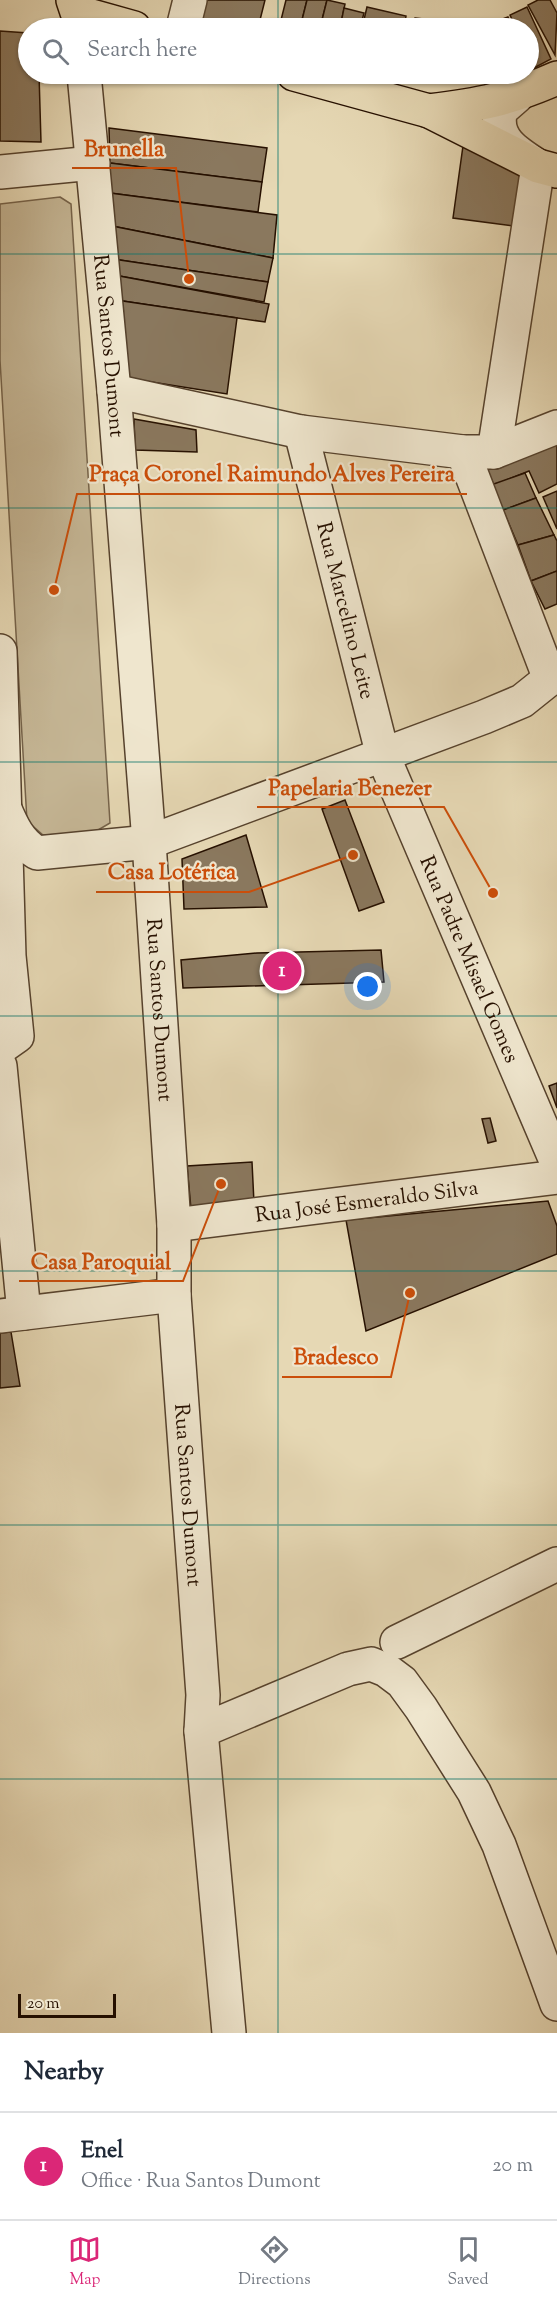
<!DOCTYPE html>
<html lang="en">
<head>
<meta charset="utf-8">
<style>
	body { margin:0; font-family:"Sorts Mill Goudy",serif; background:#f6f6f7; color:#1f2937 }
	.scale { position:absolute; left:18px; bottom:15px; width:98px; box-sizing:border-box; padding-left:6px; border:3px solid #261000; border-top:0; font-size:16px; line-height:21px; white-space:nowrap; color:#261000; -webkit-text-stroke:4px #efe6ce; paint-order:stroke }
	.you { position:absolute; left:368px; top:987px; width:21px; height:21px; margin:-15px; border:4px solid #fff; border-radius:50%; background:#1a73e8; box-shadow:0 0 0 9px #1a73e833 }
	.badge { display:grid; place-items:center; width:39px; height:39px; border-radius:50%; background:#db2777; color:#fff; font-size:20px; font-weight:700 }
	.pin { position:absolute; translate:-50% -50%; border:3px solid #fff; box-shadow:0 2px 6px #0006 }
	.list { margin:0; padding:0; list-style:none }
	h2 { display:flex; justify-content:space-between; align-items:center; height:78px; margin:0; padding:0 24px; font-size:26px }
	h2 small { font-size:20px; font-weight:400; color:#747a83 }
	.list li { display:grid; grid-template-columns:39px 1fr auto; gap:18px; align-items:center; box-sizing:border-box; height:108px; padding:0 24px; border-top:2px solid #e0e1e3 }
	.list b { display:block; font-size:22px; white-space:nowrap }
	.list p { margin:0; font-size:20px; white-space:nowrap; color:#747a83 }
	.list em { font-size:20px; font-style:normal; color:#747a83 }
	.icon { flex:none; width:33px; height:33px; fill:none; stroke:currentColor; stroke-width:2; stroke-linecap:round; stroke-linejoin:round }
	.map { position:relative; flex:none; width:557px; height:2033px; overflow:hidden }
	.search { position:absolute; background:#fff; box-shadow:0 2px 4px #0004; left:18px; right:18px; top:18px; height:66px; display:flex; align-items:center; gap:15px; box-sizing:border-box; padding:0 21px; border-radius:33px; color:#747a83; font-size:22px }
	.sheet { height:186px; background:#fff }
	nav { display:flex; justify-content:space-around; align-items:center; box-sizing:border-box; height:84px; border-top:2px solid #e0e1e3; background:#fff; font-size:16px; color:#747a83 }
	nav a { display:grid; justify-items:center; gap:3px }
	nav .on { color:#db2777 }
	.map>svg:first-child { display:block }
</style>
</head>
<body>
<div class="map">
<svg width="557" height="2033" viewBox="0 0 557 2033">
	<rect width="100%" height="100%" fill="#e6d8b4"/>
	<filter id="stains"><feTurbulence type="fractalNoise" baseFrequency=".00333" numOctaves="4"/><feColorMatrix values="0 0 0 0 .2 0 0 0 0 .09 0 0 0 0 .02 0 0 0 .5 -.17"/></filter>
	<radialGradient id="worn" r=".72"><stop offset=".6" stop-color="#630" stop-opacity="0"/><stop offset="1" stop-color="#630" stop-opacity=".3"/></radialGradient>
	<!-- green -->
	<path fill="#c5b695" stroke="#76634a" stroke-width="1.5" d="M60,197L71,204L110,823L93,833L43,835L27,821L0,360V204Z"/>
	<!-- building -->
	<g fill="#8a785e" stroke="#261000" stroke-width="1.5">
		<path d="M203,0H265L258,28H221L196,23Z"/>
		<path d="M286,0H307L300,28H279Z"/>
		<path d="M307,0H327L320,28H300Z"/>
		<path d="M327,0L345,4L340,28H320Z"/>
		<path d="M538,0H550L557,13L555,55L528,5Z"/>
		<path d="M367,7L406,16L404,28H362Z"/>
		<path d="M527,7L551,59L534,68L528,56V28H516L510,15Z"/>
		<path d="M344,8L364,13L360,28H340Z"/>
		<path d="M508,17L513,28H495L492,23Z"/>
		<path d="M415,18L432,20L433,28H413Z"/>
		<path d="M457,22L459,28H438V27Z"/>
		<path d="M0,31L28,33V74H39L41,142L0,141Z"/>
		<path d="M404,74H441L443,83L404,75Z"/>
		<path d="M445,74H472L475,81L447,83Z"/>
		<path d="M476,74H507L508,77L478,80Z"/>
		<path d="M109,128L267,148L262,182L110,163Z"/>
		<path d="M463,146L528,178L521,227L453,218Z"/>
		<path d="M110,163L262,182L258,212L110,193Z"/>
		<path d="M110,193L277,215L273,258L112,226Z"/>
		<path d="M112,226L273,258L268,282L113,259Z"/>
		<path d="M113,259L268,282L264,302L114,275Z"/>
		<path d="M114,275L269,304L265,322L116,300Z"/>
		<path d="M116,300L237,318L227,394L126,378Z"/>
		<path d="M134,419L196,430L197,452L135,450Z"/>
		<path d="M557,435V484L539,493L529,471L494,485L484,463Z"/>
		<path d="M525,473L536,498L503,510L491,485Z"/>
		<path d="M557,491V529L543,497Z"/>
		<path d="M536,498L554,535L518,545L503,510Z"/>
		<path d="M554,535L557,541V571L531,581L518,545Z"/>
		<path d="M557,571V604L545,609L531,581Z"/>
		<path d="M345,800L384,902L359,911L322,809Z"/>
		<path d="M246,835L267,907L184,909L182,859Z"/>
		<path d="M381,950L384,982L183,988L181,960L257,953Z"/>
		<path d="M557,1083V1108L549,1086Z"/>
		<path d="M490,1118L496,1141L488,1143L482,1119Z"/>
		<path d="M252,1162L254,1203L191,1209L187,1166Z"/>
		<path d="M548,1201L557,1226V1254L366,1331L346,1220Z"/>
		<path d="M11,1332L20,1386L0,1388V1333Z"/>
	</g>
	<g fill="none" stroke-linecap="round" stroke-linejoin="round">
		<!-- minor casing -->
		<g stroke="#56422d" stroke-width="36">
			<g id="minor">
				<path d="M183,28L190,0"/>
				<path id="s1" d="M84,74L114,391L149,842L174,1225V1295L203,1695L201,1731L229,2033"/>
				<path d="M0,172L93,163"/>
				<path d="M114,391L301,432L463,452H494L557,427"/>
				<path id="s2" d="M301,432L383,756L557,1163"/>
				<path d="M463,452L550,679"/>
				<path d="M494,452L538,166C517,153 492,138 501,110L517,96"/>
				<path d="M0,651L9,956L17,1036L0,1048"/>
				<path d="M4,807C12,826 19,842 37,853L149,842L484,717L522,701L557,673"/>
				<path d="M0,1066L24,1313"/>
				<path id="s3" d="M174,1225L557,1177"/>
				<path d="M0,1316L174,1295"/>
				<path d="M397,1642L557,1564"/>
				<path d="M201,1731L348,1669L371,1664L386,1670L402,1682L421,1708L474,1792L499,1845L557,2004"/>
			</g>
		</g>
		<!-- major casing -->
		<g stroke="#261000" stroke-width="36">
			<g id="major">
				<path d="M73,0L77,12L134,28"/>
				<path d="M294,74L429,111L538,166L557,171"/>
				<path d="M429,111C480,105 509,99 557,78"/>
			</g>
		</g>
		<!-- minor -->
		<use href="#minor" stroke="#efe6ce" stroke-width="33"/>
		<!-- major -->
		<use href="#major" stroke="#e6d8b4" stroke-width="33"/>
	</g>
	<!-- grid -->
	<path fill="none" stroke="#0f766e" stroke-width="1.5" stroke-opacity="0.55" d="M278,0V28M278,74V2033M0,254H557M0,508H557M0,762H557M0,1016H557M0,1271H557M0,1525H557M0,1779H557"/>
	<g text-anchor="middle" stroke-width="4.5" stroke-linejoin="round" paint-order="stroke">
		<!-- street labels -->
		<g font-size="21" fill="#261000" stroke="#efe6ce">
			<text dy="7" stroke="none"><textPath href="#s1" startOffset="273">Rua Santos Dumont</textPath></text>
			<text dy="7" stroke="none"><textPath href="#s2" startOffset="184">Rua Marcelino Leite</textPath></text>
			<text dy="7" stroke="none"><textPath href="#s2" startOffset="555">Rua Padre Misael Gomes</textPath></text>
			<text dy="7" stroke="none"><textPath href="#s1" startOffset="939">Rua Santos Dumont</textPath></text>
			<text dy="7" stroke="none"><textPath href="#s3" startOffset="194">Rua José Esmeraldo Silva</textPath></text>
			<text dy="7" stroke="none"><textPath href="#s1" startOffset="1425">Rua Santos Dumont</textPath></text>
		</g>
	</g>
	<!-- callouts -->
	<path fill="none" stroke="#cb4e0a" stroke-width="2" d="M189 279L176 168H72M54 590L77 494H467M493 893L444 807H257M353 855L249 892H96M221 1184L183 1281H19M410 1293L391 1377H282"/>
	<g fill="#cb4e0a" stroke="#efe6ce" stroke-width="2">
		<circle cx="189" cy="279" r="6"/>
		<circle cx="54" cy="590" r="6"/>
		<circle cx="493" cy="893" r="6"/>
		<circle cx="353" cy="855" r="6"/>
		<circle cx="221" cy="1184" r="6"/>
		<circle cx="410" cy="1293" r="6"/>
	</g>
	<g font-size="22" text-anchor="middle" font-weight="bold" fill="#cb4e0a" stroke="#efe6ce" stroke-width="4.5" stroke-linejoin="round" paint-order="stroke">
		<text x="124" y="156">Brunella</text>
		<text x="272" y="481">Praça Coronel Raimundo Alves Pereira</text>
		<text x="350" y="795">Papelaria Benezer</text>
		<text x="172" y="879">Casa Lotérica</text>
		<text x="101" y="1269">Casa Paroquial</text>
		<text x="336" y="1364">Bradesco</text>
	</g>
	<rect width="100%" height="100%" filter="url(#stains)"/>
	<rect width="100%" height="100%" fill="url(#worn)"/>
</svg>
<div class="scale">20 m</div>
<div class="you"></div>
<div class="pin badge" style="left:282px;top:971px">1</div>
<div class="search"><svg class="icon" aria-label="search" viewBox="0 0 24 24"><circle cx="10" cy="10" r="6"/><path d="M15 15l6 6"/></svg>Search here</div>
</div>
<section class="sheet">
<h2>Nearby<small></small></h2>
<ul class="list">
<li><span class="badge">1</span><div><b>Enel</b><p>Office · Rua Santos Dumont</p></div><em>20 m</em></li>
</ul>
</section>
<nav>
<a class="on"><svg class="icon" aria-label="map" viewBox="0 0 24 24"><path d="M3 6l6-2 6 2 6-2v14l-6 2-6-2-6 2zM9 4v14M15 6v14"/></svg>Map</a>
<a><svg class="icon" aria-label="directions" viewBox="0 0 24 24"><path d="M12 3l9 9-9 9-9-9zM9 14v-3h6M13 9l2 2-2 2"/></svg>Directions</a>
<a><svg class="icon" aria-label="saved" viewBox="0 0 24 24"><path d="M7 4h10v16l-5-4-5 4z"/></svg>Saved</a>
</nav>
</body>
</html>
